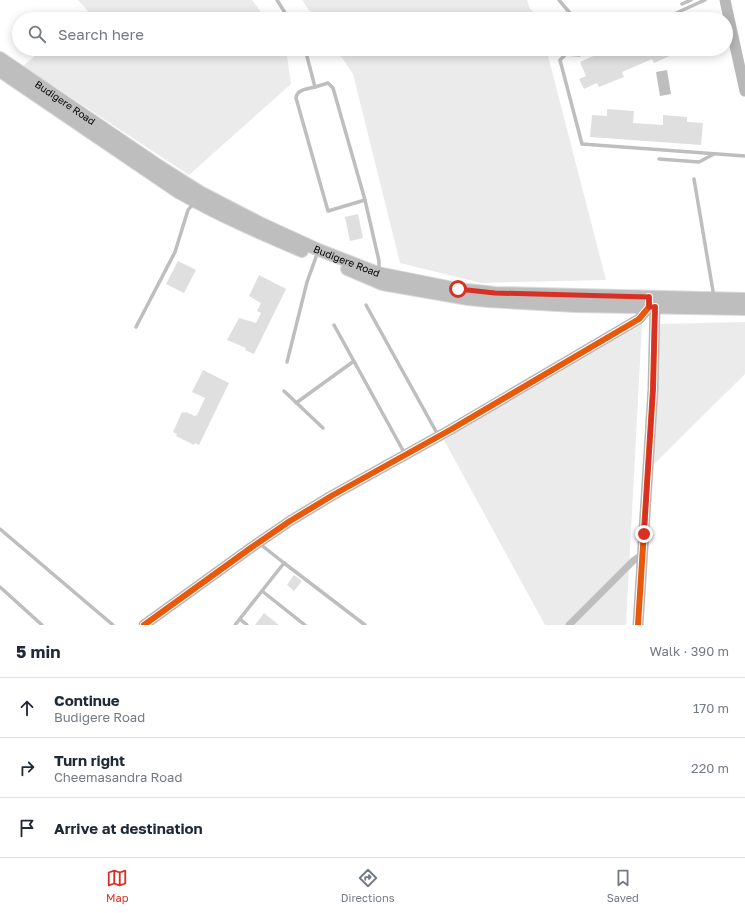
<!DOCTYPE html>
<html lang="en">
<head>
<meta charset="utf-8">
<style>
	body { margin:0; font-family:"Golos Text",sans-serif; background:#f2f2f3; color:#1f2937 }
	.stop { position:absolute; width:12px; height:12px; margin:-9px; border:3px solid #d93025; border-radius:50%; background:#fff }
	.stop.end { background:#d93025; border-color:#fff; box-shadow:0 1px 4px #0008 }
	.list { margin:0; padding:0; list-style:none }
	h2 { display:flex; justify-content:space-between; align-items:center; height:52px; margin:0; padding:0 16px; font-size:17px }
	h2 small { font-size:13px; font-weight:400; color:#747a83 }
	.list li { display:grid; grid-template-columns:26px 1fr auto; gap:12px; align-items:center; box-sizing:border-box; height:60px; padding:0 16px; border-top:1px solid #e0e1e3 }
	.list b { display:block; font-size:15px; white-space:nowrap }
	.list p { margin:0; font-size:13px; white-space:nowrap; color:#747a83 }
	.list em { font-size:13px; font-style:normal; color:#747a83 }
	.icon { flex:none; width:22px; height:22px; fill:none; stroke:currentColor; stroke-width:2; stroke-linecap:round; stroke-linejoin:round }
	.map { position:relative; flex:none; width:745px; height:625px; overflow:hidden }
	.search { position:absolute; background:#fff; box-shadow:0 2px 10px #0003; left:12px; right:12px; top:12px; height:44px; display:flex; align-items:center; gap:10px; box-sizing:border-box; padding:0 14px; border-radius:22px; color:#747a83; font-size:15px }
	.sheet { height:232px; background:#fff }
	nav { display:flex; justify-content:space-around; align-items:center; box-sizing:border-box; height:56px; border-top:1px solid #e0e1e3; background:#fff; font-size:11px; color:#747a83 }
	nav a { display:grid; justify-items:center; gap:2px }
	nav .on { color:#d93025 }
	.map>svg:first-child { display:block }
</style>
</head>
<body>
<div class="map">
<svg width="745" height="625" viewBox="0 0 745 625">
	<rect width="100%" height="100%" fill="#fff"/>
	<!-- green -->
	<g fill="#ebebeb">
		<path d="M78,0H252L266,19H78L88,11Z"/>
		<path d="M302,0H527L530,9L542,19H315Z"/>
		<path d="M43,49H286L291,84L189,175L23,66Z"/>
		<path d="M336,49H553L547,52L606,280L481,283L400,263L353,74Z"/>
		<path d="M745,322V374L653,465L659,324Z"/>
		<path d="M642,324L626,625H545L444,440Z"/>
	</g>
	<!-- water -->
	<path fill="#bebebe" d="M667,70L671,94L660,96L656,72Z"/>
	<!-- building -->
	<g fill="#dfdfdf">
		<path d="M609,49H672L674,54L654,63L652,59L622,72L624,77L599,87L597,83L584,89L579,79L586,76L580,62Z"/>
		<path d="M607,109L634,111L633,123L663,125V115L687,117V122L703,123L701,145L590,137L592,115L607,116Z"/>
		<path d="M358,214L363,238L350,241L345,217Z"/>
		<path d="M178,261L196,270L184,293L166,284Z"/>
		<path d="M259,275L286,289L254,354L245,350L246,348L227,340L239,318L256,323L261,313L257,311L261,303L249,296Z"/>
		<path d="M203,370L229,383L199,445L195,443L194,445L176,436L177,434L173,432L182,412L185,413L186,412L195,416L197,415L205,398L192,392Z"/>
		<path d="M294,575L302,581L294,591L287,585Z"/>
		<path d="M264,613L279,625H255Z"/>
	</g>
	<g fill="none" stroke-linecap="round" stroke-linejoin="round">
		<!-- primary casing -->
		<g stroke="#dbdbdb" stroke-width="14">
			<g id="primary">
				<path id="s1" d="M0,58L159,166L200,192L262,224L319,250L378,273L458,289L495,293L745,299"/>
				<path d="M0,71L178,192C218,215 260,233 302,251"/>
				<path d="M347,269L382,284L468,299L488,301L575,306L745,309"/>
			</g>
		</g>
		<!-- lane -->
		<g stroke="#bebebe" stroke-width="3.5">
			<path d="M277,0L289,19"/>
			<path d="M559,0L575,19"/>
			<path d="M682,4L691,0"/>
			<path d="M663,19L705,0"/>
			<path d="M305,49L315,87L328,83L333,88L365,200L379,261V271"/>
			<path d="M593,49L579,55L566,54L560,60L582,144L745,156"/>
			<path d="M315,87C308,89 297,89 296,98L328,211L365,200"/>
			<path d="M659,159L699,162L714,154"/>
			<path d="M694,179L714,297"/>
			<path d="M366,305L438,435"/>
			<path d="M334,325L405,454"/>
			<path d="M136,327L175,252L188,210L193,204"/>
			<path d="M287,362L307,282L316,257"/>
			<path d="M284,391L323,428"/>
			<path d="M296,403L354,361"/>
			<path d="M0,529L113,625"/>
			<path d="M284,563L365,625"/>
			<path d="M0,587L42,625"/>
			<path d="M262,591L305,625"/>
			<path d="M240,619L247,625"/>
			<path d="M235,625L284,563L260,544"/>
		</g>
		<!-- street -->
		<path stroke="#bebebe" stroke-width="7" d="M569,625L633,561L642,555"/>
		<!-- secondary -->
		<g stroke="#b8b8b8" stroke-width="11">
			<path d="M725,0L745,91"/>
			<path d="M144,625L252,547L290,521L333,495L450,430L639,319L649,307V300"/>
			<path d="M638,625L653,389L655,307"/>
		</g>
		<!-- primary -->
		<use href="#primary" stroke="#bebebe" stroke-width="12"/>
		<!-- cycleway casing -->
		<g stroke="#fff" stroke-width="8">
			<g id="cycleway">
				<path d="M144,625L252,547L290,521L333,495L450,430L639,319L649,307V297"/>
				<path d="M638,625L653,389L655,307"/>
			</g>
		</g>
		<!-- cycleway -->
		<use href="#cycleway" stroke="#e8590c" stroke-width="6"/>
	</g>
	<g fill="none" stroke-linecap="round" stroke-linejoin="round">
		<!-- route -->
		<path stroke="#d93025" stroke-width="5" d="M458,289L495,293L649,297V307H655L653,389L644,534"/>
	</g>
	<g text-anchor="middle" stroke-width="4" stroke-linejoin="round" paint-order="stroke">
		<!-- street labels -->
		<g font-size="10" fill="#000" stroke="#fff">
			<text dy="4" stroke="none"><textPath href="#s1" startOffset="79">Budigere Road</textPath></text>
			<text dy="4" stroke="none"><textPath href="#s1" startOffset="403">Budigere Road</textPath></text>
		</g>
	</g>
</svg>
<div class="stop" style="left:458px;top:289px"></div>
<div class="stop end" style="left:644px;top:534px"></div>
<div class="search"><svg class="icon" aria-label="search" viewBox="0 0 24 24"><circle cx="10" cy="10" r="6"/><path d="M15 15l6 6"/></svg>Search here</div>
</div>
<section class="sheet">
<h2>5 min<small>Walk · 390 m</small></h2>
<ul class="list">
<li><svg class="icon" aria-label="ahead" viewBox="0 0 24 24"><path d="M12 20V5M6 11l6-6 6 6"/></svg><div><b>Continue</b><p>Budigere Road</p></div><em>170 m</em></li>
<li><svg class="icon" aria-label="right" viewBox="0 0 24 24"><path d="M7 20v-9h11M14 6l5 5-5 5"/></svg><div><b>Turn right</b><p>Cheemasandra Road</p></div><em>220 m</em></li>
<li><svg class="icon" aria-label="arrive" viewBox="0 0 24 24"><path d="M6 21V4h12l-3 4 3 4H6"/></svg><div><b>Arrive at destination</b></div></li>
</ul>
</section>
<nav>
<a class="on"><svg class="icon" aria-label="map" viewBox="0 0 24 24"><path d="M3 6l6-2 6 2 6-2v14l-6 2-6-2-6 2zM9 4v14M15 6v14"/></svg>Map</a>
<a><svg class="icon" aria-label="directions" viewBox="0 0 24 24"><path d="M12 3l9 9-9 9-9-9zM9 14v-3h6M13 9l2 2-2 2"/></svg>Directions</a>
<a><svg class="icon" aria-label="saved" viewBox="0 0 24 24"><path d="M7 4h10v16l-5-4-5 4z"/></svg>Saved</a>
</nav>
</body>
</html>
